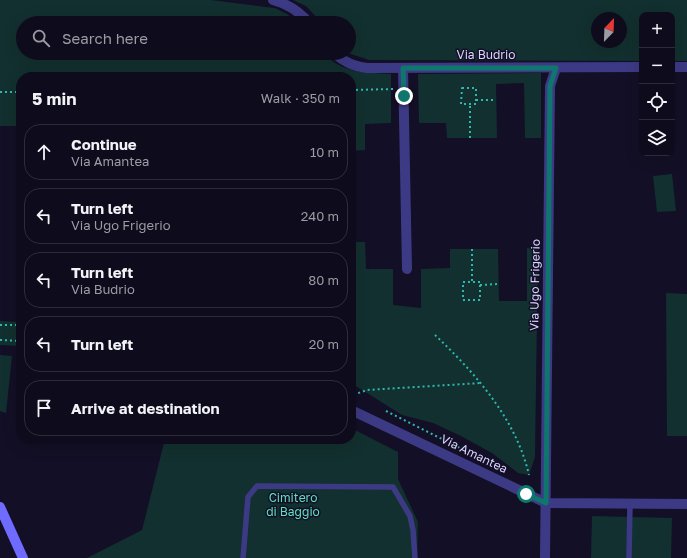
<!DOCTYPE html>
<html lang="en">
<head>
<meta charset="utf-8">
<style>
	body { margin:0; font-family:"Golos Text",sans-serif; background:#1c1929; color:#f1f3f6 }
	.controls { position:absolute; right:12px; top:12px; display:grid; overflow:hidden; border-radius:8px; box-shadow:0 4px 16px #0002 }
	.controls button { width:36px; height:36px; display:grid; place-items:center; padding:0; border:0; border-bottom:1px solid #2e2b3b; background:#0e0b1c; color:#f1f3f6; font:20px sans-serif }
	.compass { position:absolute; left:591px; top:12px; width:36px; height:36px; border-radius:50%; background:#0e0b1c; box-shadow:0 4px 16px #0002; rotate:23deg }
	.stop { position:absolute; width:12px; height:12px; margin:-9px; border:3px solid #0f766e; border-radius:50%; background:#fff }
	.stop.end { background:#0f766e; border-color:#fff; box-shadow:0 1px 4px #0008 }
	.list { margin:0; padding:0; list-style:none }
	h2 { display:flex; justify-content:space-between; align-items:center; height:52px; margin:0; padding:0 16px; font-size:17px }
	h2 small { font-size:13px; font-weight:400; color:#9b9ba3 }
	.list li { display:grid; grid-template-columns:26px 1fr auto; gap:12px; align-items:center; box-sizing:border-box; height:56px; margin:0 8px 8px; padding:0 8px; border:1px solid #2e2b3b; border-radius:16px }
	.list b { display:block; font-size:15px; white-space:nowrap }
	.list p { margin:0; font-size:13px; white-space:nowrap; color:#9b9ba3 }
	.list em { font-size:13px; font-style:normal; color:#9b9ba3 }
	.icon { flex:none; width:22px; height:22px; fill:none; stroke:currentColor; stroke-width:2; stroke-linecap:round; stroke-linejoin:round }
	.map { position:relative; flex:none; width:687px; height:558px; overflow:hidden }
	.search { position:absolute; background:#0e0b1c; box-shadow:0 4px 16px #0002; left:16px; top:16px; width:340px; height:44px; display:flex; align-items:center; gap:10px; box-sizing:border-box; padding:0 14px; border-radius:22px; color:#9b9ba3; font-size:15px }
	.panel { position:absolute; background:#0e0b1c; box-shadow:0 4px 16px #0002; left:16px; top:72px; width:340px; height:372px; border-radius:16px }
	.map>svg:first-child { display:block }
</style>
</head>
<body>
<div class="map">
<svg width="687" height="558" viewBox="0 0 687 558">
	<rect width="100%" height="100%" fill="#130f26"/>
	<!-- green -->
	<g fill="#12302f" fill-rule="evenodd">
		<path d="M0,0H211L275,8L287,14L299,23H23V53H323C344,74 363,72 391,74V123L365,124V150L351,151V77H21V126H0Z"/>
		<path d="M293,0H687V61H672V15H642V61L369,60L348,53L349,23H322L306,6ZM597,18H621V42H597Z"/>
		<path d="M541,73V138H525L524,83L496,84L497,138H447L446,123H419L418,74Z"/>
		<path d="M672,174L676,211L657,212L653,176Z"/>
		<path d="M351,242H365L366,269H393V305L421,308V269L450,268V249H498L499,301H527V248L538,247L535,457L529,475L518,473L492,453L461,436L433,423L402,415L351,383Z"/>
		<path d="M666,293L687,294V436H667Z"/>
		<path d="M0,321L18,322V346L0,345Z"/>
		<path d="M0,355L12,356L6,413L0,411Z"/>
		<path d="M351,428L398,452V479L418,522L417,558H87L142,530L165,439H351Z"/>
		<path d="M592,516L672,518L671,558H591Z"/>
	</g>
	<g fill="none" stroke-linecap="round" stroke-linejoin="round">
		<!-- path -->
		<g stroke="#2fb8b0" stroke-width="2" stroke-dasharray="2 3" stroke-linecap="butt">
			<path d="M462,88H476V104H461Z"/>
			<path d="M351,90L394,89"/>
			<path d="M0,92H19"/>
			<path d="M476,100H496"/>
			<path d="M470,138V104"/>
			<path d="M472,249V282"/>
			<rect x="463" y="282" width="17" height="18"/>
			<path d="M480,285L499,284"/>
			<path d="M0,325H21"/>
			<path d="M435,335C476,374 516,419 529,475"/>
			<path d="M0,340L21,341"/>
			<path d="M351,391L353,395L367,390L481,383"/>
			<path d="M386,411L472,454"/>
		</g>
		<!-- lane -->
		<g stroke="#3d3a85" stroke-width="5.5">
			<path d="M243,558L248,497L257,486L393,487L410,516L413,530L415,558"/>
			<path d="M629,558L630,504"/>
		</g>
		<!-- street -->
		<g stroke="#3d3a85" stroke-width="10">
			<path d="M273,0C288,4 299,11 309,23"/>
			<path d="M334,53C344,62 353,66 367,68L642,67"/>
			<path d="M672,67H687"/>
			<path d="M403,68L407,269"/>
			<path d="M351,410L546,503L687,504"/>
			<path d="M545,558L550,86L556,68"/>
		</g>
		<!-- secondary -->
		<path stroke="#6f6bff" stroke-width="10" d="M0,507L23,558"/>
	</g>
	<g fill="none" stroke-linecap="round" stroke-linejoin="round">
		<!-- route -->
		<path stroke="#0f766e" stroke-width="5" d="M404,96L403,68H556L550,86L546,503L526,494"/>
	</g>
	<g text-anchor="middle" stroke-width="3" stroke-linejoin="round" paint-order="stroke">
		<!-- street labels -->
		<g font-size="12" fill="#d9d4ff" stroke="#130f26">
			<text x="486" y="59">Via Budrio</text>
			<text transform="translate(535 285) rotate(-89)" y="4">Via Ugo Frigerio</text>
			<text transform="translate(474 454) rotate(26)" y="4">Via Amantea</text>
		</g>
		<!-- park labels -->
		<g font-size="12" fill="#5fe0c0" stroke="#130f26">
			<text x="293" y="502">Cimitero<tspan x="293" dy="14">di Baggio</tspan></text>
		</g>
	</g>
</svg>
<div class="controls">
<button>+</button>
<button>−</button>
<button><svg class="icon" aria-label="locate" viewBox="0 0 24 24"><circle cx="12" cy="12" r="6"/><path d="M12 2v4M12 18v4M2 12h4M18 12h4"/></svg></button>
<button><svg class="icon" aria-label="layers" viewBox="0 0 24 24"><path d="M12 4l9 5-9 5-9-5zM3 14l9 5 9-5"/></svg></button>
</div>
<svg class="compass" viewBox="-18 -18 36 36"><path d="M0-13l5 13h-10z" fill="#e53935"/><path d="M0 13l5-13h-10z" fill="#9b9ba3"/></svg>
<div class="stop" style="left:526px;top:494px"></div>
<div class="stop end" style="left:404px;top:96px"></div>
<div class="search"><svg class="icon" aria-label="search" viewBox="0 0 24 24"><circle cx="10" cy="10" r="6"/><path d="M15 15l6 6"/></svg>Search here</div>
<section class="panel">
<h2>5 min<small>Walk · 350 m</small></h2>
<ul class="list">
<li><svg class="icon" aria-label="ahead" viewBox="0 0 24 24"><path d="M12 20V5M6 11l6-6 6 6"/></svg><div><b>Continue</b><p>Via Amantea</p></div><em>10 m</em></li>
<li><svg class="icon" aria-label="left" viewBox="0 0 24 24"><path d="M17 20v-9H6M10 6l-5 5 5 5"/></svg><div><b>Turn left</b><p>Via Ugo Frigerio</p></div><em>240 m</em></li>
<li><svg class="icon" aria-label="left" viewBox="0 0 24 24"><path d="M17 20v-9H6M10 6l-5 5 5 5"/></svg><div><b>Turn left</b><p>Via Budrio</p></div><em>80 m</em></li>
<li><svg class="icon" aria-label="left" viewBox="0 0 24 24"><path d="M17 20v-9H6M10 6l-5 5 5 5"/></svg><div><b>Turn left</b></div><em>20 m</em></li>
<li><svg class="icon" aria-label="arrive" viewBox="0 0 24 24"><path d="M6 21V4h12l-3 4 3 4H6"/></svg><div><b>Arrive at destination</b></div></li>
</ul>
</section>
</div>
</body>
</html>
